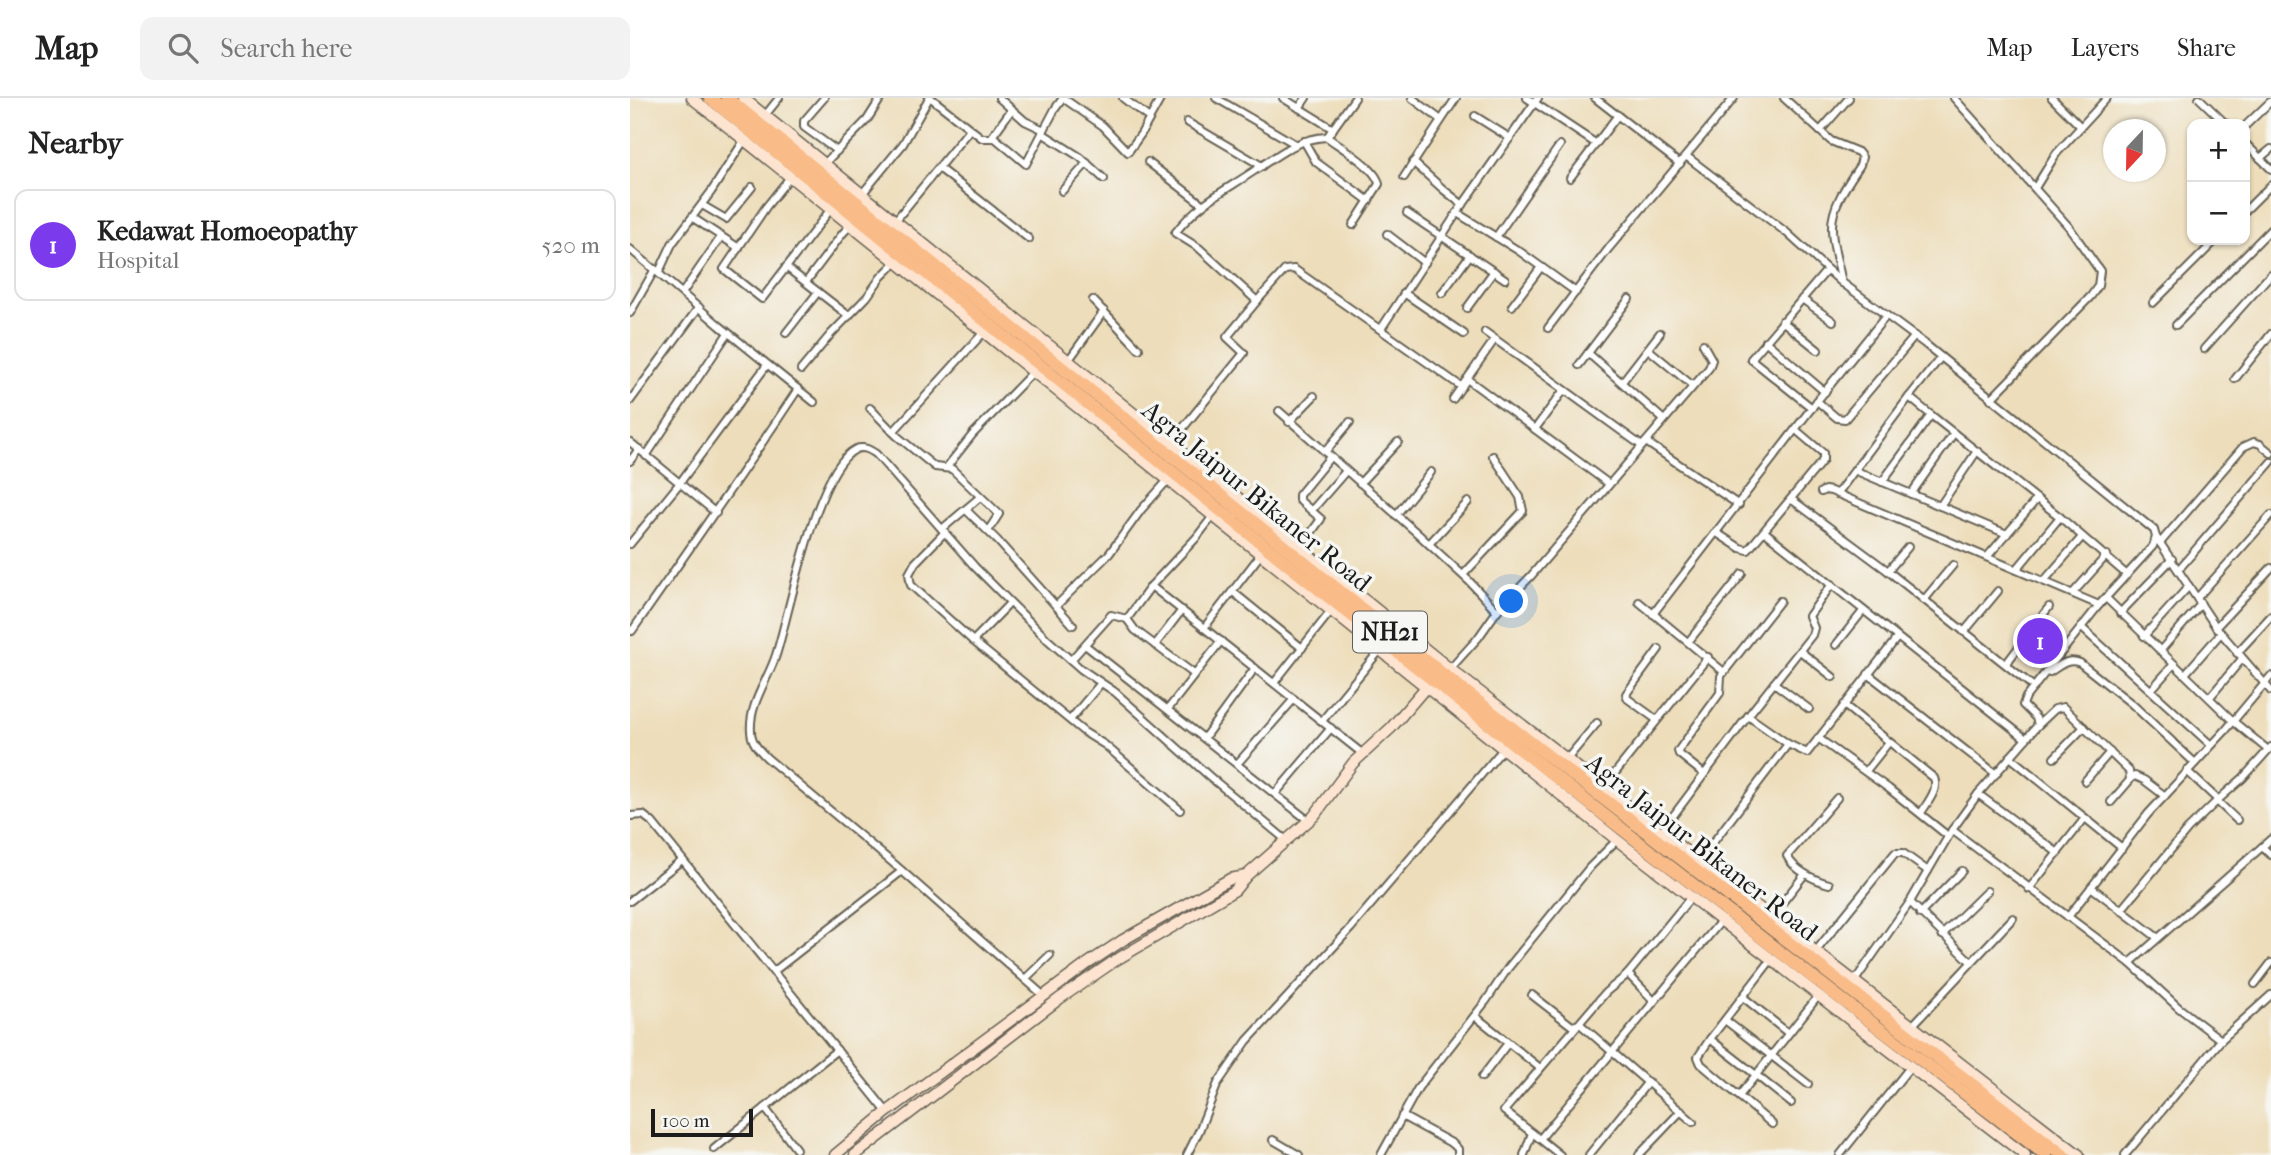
<!DOCTYPE html>
<html lang="en">
<head>
<meta charset="utf-8">
<style>
	body { margin:0; font-family:"IM FELL French Canon",serif; background:#f2f2f2; color:#222 }
	.controls { position:absolute; right:21px; top:21px; display:grid; overflow:hidden; border-radius:14px; box-shadow:0 2px 5px #0004 }
	.controls button { width:63px; height:63px; display:grid; place-items:center; padding:0; border:0; border-bottom:2px solid #e0e0e0; background:#fff; color:#222; font:35px sans-serif }
	.compass { position:absolute; left:1473px; top:21px; width:63px; height:63px; border-radius:50%; background:#fff; box-shadow:0 2px 5px #0004; rotate:202deg }
	.scale { position:absolute; left:21px; bottom:18px; width:102px; box-sizing:border-box; padding-left:7px; border:4px solid #1c1c1c; border-top:0; font-size:19px; line-height:24px; white-space:nowrap; color:#1c1c1c; -webkit-text-stroke:5px #f6f6f2; paint-order:stroke }
	.you { position:absolute; left:882px; top:504px; width:24px; height:24px; margin:-18px; border:5px solid #fff; border-radius:50%; background:#1a73e8; box-shadow:0 0 0 10px #1a73e833 }
	.badge { display:grid; place-items:center; width:46px; height:46px; border-radius:50%; background:#7c3aed; color:#fff; font-size:23px; font-weight:700 }
	.pin { position:absolute; translate:-50% -50%; border:4px solid #fff; box-shadow:0 2px 7px #0006 }
	.list { margin:0; padding:0; list-style:none }
	h2 { display:flex; justify-content:space-between; align-items:center; height:91px; margin:0; padding:0 28px; font-size:30px }
	h2 small { font-size:23px; font-weight:400; color:#767676 }
	.list li { display:grid; grid-template-columns:46px 1fr auto; gap:21px; align-items:center; box-sizing:border-box; height:112px; margin:0 14px 14px; padding:0 14px; border:2px solid #e0e0e0; border-radius:14px }
	.list b { display:block; font-size:26px; white-space:nowrap }
	.list p { margin:0; font-size:23px; white-space:nowrap; color:#767676 }
	.list em { font-size:23px; font-style:normal; color:#767676 }
	.icon { flex:none; width:38px; height:38px; fill:none; stroke:currentColor; stroke-width:2; stroke-linecap:round; stroke-linejoin:round }
	.map { position:relative; flex:none; width:1641px; height:1057px; overflow:hidden }
	header { display:flex; align-items:center; gap:42px; box-sizing:border-box; height:98px; padding:0 35px; background:#fff; border-bottom:2px solid #e0e0e0 }
	header strong { font-size:33px }
	nav { display:flex; gap:38px; margin-inline-start:auto; font-size:24px }
	.search { width:490px; height:63px; background:#f2f2f2; display:flex; align-items:center; gap:18px; box-sizing:border-box; padding:0 24px; border-radius:14px; color:#767676; font-size:26px }
	main { display:flex }
	aside { flex:1; background:#fff }
	.map>svg:first-child { display:block }
</style>
</head>
<body>
<header>
<strong>Map</strong>
<div class="search"><svg class="icon" aria-label="search" viewBox="0 0 24 24"><circle cx="10" cy="10" r="6"/><path d="M15 15l6 6"/></svg>Search here</div>
<nav><a>Map</a><a>Layers</a><a>Share</a></nav>
</header>
<main>
<aside>
<h2>Nearby<small></small></h2>
<ul class="list">
<li><span class="badge">1</span><div><b>Kedawat Homoeopathy</b><p>Hospital</p></div><em>520 m</em></li>
</ul>
</aside>
<div class="map">
<svg width="1641" height="1057" viewBox="0 0 1641 1057">
	<rect width="100%" height="100%" fill="#f6f6f2"/>
	<filter id="ink" filterUnits="userSpaceOnUse"><feTurbulence type="fractalNoise" baseFrequency=".0143" numOctaves="2"/><feDisplacementMap in="SourceGraphic" scale="14" xChannelSelector="R" yChannelSelector="G"/><feConvolveMatrix kernelMatrix="1 2 1 2 8 2 1 2 1" color-interpolation-filters="sRGB"/></filter>
	<filter id="wash" filterUnits="userSpaceOnUse"><feTurbulence type="fractalNoise" baseFrequency=".00686" numOctaves="4" result="noise"/><feDisplacementMap in="SourceGraphic" scale="28" xChannelSelector="R" yChannelSelector="G"/><feGaussianBlur stdDeviation="1.57" result="paint"/><feColorMatrix in="noise" values="0 0 0 0 0 0 0 0 0 0 0 0 0 0 0 0 0 1.4 0 .05"/><feComposite in="paint" operator="in"/></filter>
	<g filter="url(#wash)">
		<rect width="100%" height="100%" fill="#edddba"/>
	</g>
	<g filter="url(#ink)">
		<g fill="none" stroke-linecap="round" stroke-linejoin="round">
			<!-- street casing -->
			<g stroke="#656053" stroke-width="10">
				<g id="street">
					<path d="M194,0L174,23V29L207,53"/>
					<path d="M301,0L352,40H365L396,66L425,11L433,0"/>
					<path d="M369,0L395,23L414,32"/>
					<path d="M433,0L473,28L498,54L511,36L531,0"/>
					<path d="M493,0L519,20"/>
					<path d="M586,0L665,46"/>
					<path d="M653,0L703,31"/>
					<path d="M782,0L811,22"/>
					<path d="M897,0L965,45"/>
					<path d="M965,0L1050,66"/>
					<path d="M1154,0L1201,43L1228,54L1232,59L1230,67C1218,85 1201,108 1202,131C1202,149 1209,167 1212,185"/>
					<path d="M1324,0L1439,129L1470,173L1468,188L1461,198L1361,301"/>
					<path d="M1422,0L1451,29"/>
					<path d="M1569,0L1596,26"/>
					<path d="M669,10L676,0"/>
					<path d="M845,18L880,40"/>
					<path d="M133,20L149,0"/>
					<path d="M557,24L632,68"/>
					<path d="M1615,28L1641,3"/>
					<path d="M1190,33L1219,0"/>
					<path d="M412,35L450,59L474,81"/>
					<path d="M697,39C710,49 747,70 749,86L723,127"/>
					<path d="M361,40L382,11"/>
					<path d="M674,43L686,64L739,103"/>
					<path d="M1615,45L1641,71"/>
					<path d="M1056,58L1157,135L1210,183L1295,246L1524,432L1526,439L1523,448L1469,507L1396,599L1393,607L1406,620L1408,627L1348,696L1322,732"/>
					<path d="M1630,60L1641,51"/>
					<path d="M518,64L572,106"/>
					<path d="M783,64L814,92L833,107"/>
					<path d="M194,66L237,22L251,0"/>
					<path d="M309,70L399,141"/>
					<path d="M160,79L136,109L94,171L132,201L200,112"/>
					<path d="M774,79L826,0"/>
					<path d="M940,80L988,17"/>
					<path d="M1405,90L1426,56L1477,0"/>
					<path d="M432,93L457,65"/>
					<path d="M232,96L273,46L299,0"/>
					<path d="M72,107L96,121L122,89"/>
					<path d="M1615,113L1641,87"/>
					<path d="M777,115L875,181"/>
					<path d="M827,115L889,153L946,194"/>
					<path d="M63,120L109,150"/>
					<path d="M265,123L340,31"/>
					<path d="M757,136L795,165"/>
					<path d="M866,139L930,47"/>
					<path d="M0,151L90,228L184,304"/>
					<path d="M156,169L219,218"/>
					<path d="M29,174L42,146L81,94L115,41"/>
					<path d="M176,184L213,135L220,128"/>
					<path d="M53,194L91,139"/>
					<path d="M774,195L834,236"/>
					<path d="M812,195L840,157"/>
					<path d="M1172,201L1203,223"/>
					<path d="M463,202L509,251"/>
					<path d="M627,203L655,172L664,171L832,289"/>
					<path d="M1523,205L1586,142"/>
					<path d="M882,208L911,169"/>
					<path d="M837,210L864,173"/>
					<path d="M0,215L25,171"/>
					<path d="M1152,223L1188,252"/>
					<path d="M1546,227L1641,131"/>
					<path d="M918,230L979,150L1104,0"/>
					<path d="M751,231L827,115L908,0"/>
					<path d="M855,234L1012,348"/>
					<path d="M156,235L188,194"/>
					<path d="M1135,243L1195,294"/>
					<path d="M1018,251L1063,288"/>
					<path d="M1574,251L1641,176"/>
					<path d="M958,255L1034,322"/>
					<path d="M438,263L474,213"/>
					<path d="M949,267L999,201"/>
					<path d="M171,272L201,236L237,199L251,179L266,164"/>
					<path d="M837,281L979,386"/>
					<path d="M1605,281L1641,236"/>
					<path d="M992,284L1030,235"/>
					<path d="M823,301L865,241"/>
					<path d="M0,303L69,209"/>
					<path d="M1187,303L1207,320L1215,321L1285,238"/>
					<path d="M240,310L267,338L305,369L322,371L369,416L358,433"/>
					<path d="M1182,310L1121,261L1197,172"/>
					<path d="M649,313L787,435L839,483L867,513"/>
					<path d="M1301,317L1430,419L1497,477"/>
					<path d="M659,324L684,298"/>
					<path d="M905,331L934,292"/>
					<path d="M263,334L354,234"/>
					<path d="M0,344L86,415"/>
					<path d="M1016,344L1109,407"/>
					<path d="M540,346L614,255L597,239L627,203L569,150L545,135C570,103 595,93 627,71C649,56 669,40 697,39L725,0"/>
					<path d="M695,354L720,324"/>
					<path d="M16,358L98,235"/>
					<path d="M0,363L9,351"/>
					<path d="M316,370L343,336L403,274"/>
					<path d="M1224,372L1377,436"/>
					<path d="M1252,384L1301,317L1279,299L1311,259"/>
					<path d="M730,385L768,344"/>
					<path d="M1191,394L1195,392L1201,393L1469,507"/>
					<path d="M1207,396L1279,299"/>
					<path d="M1281,396L1324,335"/>
					<path d="M1161,401L1258,473L1404,589"/>
					<path d="M1310,408L1347,353"/>
					<path d="M336,412L367,442L443,527"/>
					<path d="M682,412L716,373"/>
					<path d="M766,417L801,374"/>
					<path d="M312,431L350,399"/>
					<path d="M315,434L285,465L279,476L281,487L343,543L454,634L475,647L550,712"/>
					<path d="M1135,434L1396,641"/>
					<path d="M1087,435L1110,450L1118,452L1193,362V355L1166,332"/>
					<path d="M1526,439L1586,529L1641,593"/>
					<path d="M1530,445L1613,349L1624,344L1630,346L1641,355"/>
					<path d="M0,446L49,386L137,267"/>
					<path d="M799,446L838,404"/>
					<path d="M670,450L691,421L669,402V397L700,359"/>
					<path d="M1357,459L1407,401"/>
					<path d="M1387,471L1430,419"/>
					<path d="M1549,471L1641,364"/>
					<path d="M1258,473L1278,449"/>
					<path d="M833,477L893,413L890,399L863,358"/>
					<path d="M1414,483L1452,439"/>
					<path d="M521,488L733,656"/>
					<path d="M603,494L672,550"/>
					<path d="M1443,495L1477,457"/>
					<path d="M1476,500L1603,623L1638,652"/>
					<path d="M1567,500L1641,417"/>
					<path d="M1294,502L1323,467"/>
					<path d="M1009,504L1094,574"/>
					<path d="M426,508L479,456L511,412L538,382"/>
					<path d="M1490,515L1542,461"/>
					<path d="M1023,516L1187,303L1256,218"/>
					<path d="M497,521L505,532L564,576"/>
					<path d="M1586,529L1641,470"/>
					<path d="M574,530L631,456"/>
					<path d="M1452,530L1581,647"/>
					<path d="M0,532L2,533C58,453 114,373 168,291"/>
					<path d="M1334,534L1368,493"/>
					<path d="M1514,538L1559,488"/>
					<path d="M343,543L380,505"/>
					<path d="M1059,543L1112,476"/>
					<path d="M455,547L679,723"/>
					<path d="M525,547L552,512"/>
					<path d="M1206,547L1233,513"/>
					<path d="M1170,553L1203,579"/>
					<path d="M1530,553L1571,506"/>
					<path d="M1607,555L1641,518"/>
					<path d="M441,562L481,517L497,521L521,488L566,440L583,418"/>
					<path d="M1376,566L1419,509"/>
					<path d="M820,571L848,540L867,513L901,478L1079,270L1082,262L1073,246"/>
					<path d="M1420,574C1431,567 1437,560 1450,565L1502,606L1565,665"/>
					<path d="M1238,576L1366,676"/>
					<path d="M1555,576L1591,535"/>
					<path d="M644,585L701,513"/>
					<path d="M1144,585L1179,611"/>
					<path d="M1521,592L1544,566"/>
					<path d="M1580,599L1612,561"/>
					<path d="M1214,607L1304,680C1309,692 1297,705 1291,715"/>
					<path d="M538,611L591,543"/>
					<path d="M1118,618L1158,646L1177,655L1267,540"/>
					<path d="M440,622L471,585"/>
					<path d="M1027,622L998,601L996,596L1029,551"/>
					<path d="M692,623L750,552"/>
					<path d="M1408,627L1425,611L1433,609L1499,673L1500,682L1481,704"/>
					<path d="M574,640L625,570"/>
					<path d="M1188,640L1258,690L1318,738"/>
					<path d="M1380,659L1492,750"/>
					<path d="M1424,660L1454,629"/>
					<path d="M937,661L967,625"/>
					<path d="M607,666L664,601"/>
					<path d="M1236,673L1259,644"/>
					<path d="M1557,673L1588,702L1613,680L1641,649"/>
					<path d="M1074,676L1049,656L1048,653L1090,595L1091,578L1150,503"/>
					<path d="M1501,680L1505,678L1514,682L1535,698"/>
					<path d="M1455,683L1480,654"/>
					<path d="M973,690L1078,559"/>
					<path d="M645,696L701,630"/>
					<path d="M1348,696L1428,755"/>
					<path d="M1587,703L1607,722"/>
					<path d="M0,718L13,717L22,724L257,1014"/>
					<path d="M1031,734L1118,618L1182,537L1184,530L1179,518L1202,486"/>
					<path d="M1632,749L1641,757"/>
					<path d="M1069,763L1158,646"/>
					<path d="M1199,786C1184,782 1164,772 1157,758L1207,700"/>
					<path d="M1461,789L1528,840"/>
					<path d="M1399,791L1455,720"/>
					<path d="M0,803L52,762"/>
					<path d="M1280,804L1341,864"/>
					<path d="M1491,812L1558,731L1588,702"/>
					<path d="M1290,816L1332,773"/>
					<path d="M1141,819L1175,776"/>
					<path d="M1438,819L1518,716L1595,633L1641,578"/>
					<path d="M1312,837L1357,793"/>
					<path d="M1186,853L1265,755H1273L1298,773"/>
					<path d="M1141,862L1080,941L1126,977L1189,897"/>
					<path d="M1500,865L1641,741"/>
					<path d="M143,874L272,773"/>
					<path d="M998,876L1024,903"/>
					<path d="M395,881L420,857"/>
					<path d="M1224,884L1280,804L1322,732L1500,865L1549,910L1591,942"/>
					<path d="M1625,886L1641,865"/>
					<path d="M413,897L263,765L137,660C129,652 121,644 121,633C119,606 138,582 146,557C160,514 186,370 226,351C234,348 240,352 246,356L345,469L418,542L451,571L485,594L579,678L656,742"/>
					<path d="M902,897L942,928L950,926L1063,1024"/>
					<path d="M1113,899L1158,935"/>
					<path d="M845,918L910,970"/>
					<path d="M1095,922L1178,986"/>
					<path d="M1282,928L1383,820"/>
					<path d="M1080,941L1068,959L1071,966L1142,1026"/>
					<path d="M852,979L878,945"/>
					<path d="M1109,998L1126,977L1161,1005"/>
					<path d="M135,1010L166,1051"/>
					<path d="M772,1018L823,1046L828,1051V1057"/>
					<path d="M910,1041L874,1013L976,894L998,876L1061,799"/>
					<path d="M643,1042L669,1057"/>
					<path d="M84,1051L207,952"/>
					<path d="M557,1057L569,1033L588,985L617,943L721,830L873,651"/>
					<path d="M751,1057L788,990L856,903L878,870L960,769L987,742"/>
					<path d="M894,1057L902,1035"/>
					<path d="M930,1057L910,1041L1091,823"/>
					<path d="M959,1057L1018,984"/>
					<path d="M1009,1057L1051,1013"/>
					<path d="M1210,1057L1280,969"/>
					<path d="M1495,1057L1591,942L1641,897"/>
				</g>
			</g>
			<!-- secondary casing -->
			<g stroke="#656053" stroke-width="13">
				<g id="secondary">
					<path d="M62,0L987,742L1395,1057"/>
					<path d="M113,0L820,571L1449,1057"/>
					<path d="M205,1057L257,1014L457,866L493,842L600,781L616,778"/>
					<path d="M225,1057L429,901L486,862L605,792L616,778L684,718L723,665L761,630L796,589"/>
				</g>
			</g>
			<!-- highway casing -->
			<g stroke="#656053" stroke-width="16">
				<g id="highway">
					<path d="M80,0C521,358 962,715 1416,1057"/>
					<path d="M97,0L814,577L1433,1057"/>
				</g>
			</g>
			<!-- street -->
			<use href="#street" stroke="#fff" stroke-width="6"/>
			<!-- secondary -->
			<use href="#secondary" stroke="#fde4d0" stroke-width="10"/>
			<!-- highway -->
			<use href="#highway" stroke="#f9bc89" stroke-width="12"/>
		</g>
	</g>
	<g text-anchor="middle" stroke-width="7" stroke-linejoin="round" paint-order="stroke">
		<!-- shield labels -->
		<rect fill="#f6f6f2" stroke="#5d5d5c" stroke-width="2" x="723" y="513.5" width="74" height="41" rx="5"/>
		<g font-size="24" font-weight="bold" fill="#1c1c1c">
			<text x="760" y="542">NH21</text>
		</g>
		<!-- street labels -->
		<g font-size="26" fill="#1c1c1c" stroke="#f6f6f2">
			<text transform="translate(627 398) rotate(39)" y="9">Agra Jaipur Bikaner Road</text>
			<text transform="translate(1072 749) rotate(38)" y="9">Agra Jaipur Bikaner Road</text>
		</g>
	</g>
</svg>
<div class="controls">
<button>+</button>
<button>−</button>
</div>
<svg class="compass" viewBox="-18 -18 36 36"><path d="M0-13l5 13h-10z" fill="#e53935"/><path d="M0 13l5-13h-10z" fill="#767676"/></svg>
<div class="scale">100 m</div>
<div class="you"></div>
<div class="pin badge" style="left:1410px;top:543px">1</div>
</div>
</main>
</body>
</html>
